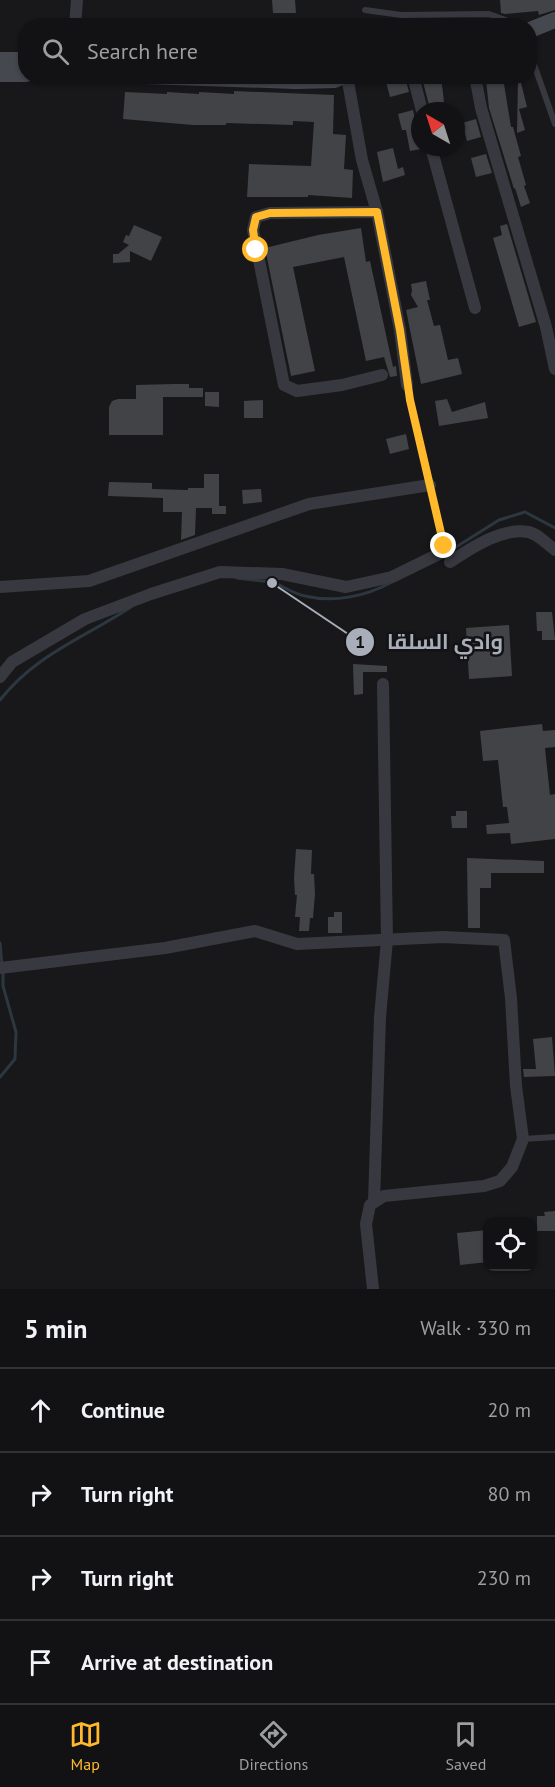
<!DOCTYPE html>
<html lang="en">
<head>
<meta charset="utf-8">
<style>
	body { margin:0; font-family:"PT Sans",Cairo,sans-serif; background:#1f2022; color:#f1f3f6 }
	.controls { position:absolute; right:18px; bottom:18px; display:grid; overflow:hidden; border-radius:12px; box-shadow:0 2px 4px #0004 }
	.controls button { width:54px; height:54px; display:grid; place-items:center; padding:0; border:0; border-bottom:2px solid #313234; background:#121214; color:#f1f3f6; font:30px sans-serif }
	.compass { position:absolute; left:411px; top:102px; width:54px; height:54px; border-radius:50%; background:#121214; box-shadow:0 2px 4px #0004; rotate:321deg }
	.stop { position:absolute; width:18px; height:18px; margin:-14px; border:4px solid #ffb92b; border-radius:50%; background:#fff }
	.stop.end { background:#ffb92b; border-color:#fff; box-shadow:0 2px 6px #0008 }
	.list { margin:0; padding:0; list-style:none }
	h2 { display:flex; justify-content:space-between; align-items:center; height:78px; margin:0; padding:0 24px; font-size:26px }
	h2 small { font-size:20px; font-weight:400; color:#9c9ea0 }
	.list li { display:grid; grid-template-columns:39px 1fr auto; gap:18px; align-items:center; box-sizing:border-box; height:84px; padding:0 24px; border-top:2px solid #313234 }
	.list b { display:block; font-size:22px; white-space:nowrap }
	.list em { font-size:20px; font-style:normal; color:#9c9ea0 }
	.icon { flex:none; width:33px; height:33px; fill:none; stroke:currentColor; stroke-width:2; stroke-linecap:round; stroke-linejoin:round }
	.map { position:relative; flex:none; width:555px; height:1289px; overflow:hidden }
	.search { position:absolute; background:#121214; box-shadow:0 2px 4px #0004; left:18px; right:18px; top:18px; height:66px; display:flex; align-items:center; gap:15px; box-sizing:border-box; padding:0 21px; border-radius:24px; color:#9c9ea0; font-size:22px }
	.sheet { height:414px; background:#121214 }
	nav { display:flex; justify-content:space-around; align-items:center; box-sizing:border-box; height:84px; border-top:2px solid #313234; background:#121214; font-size:16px; color:#9c9ea0 }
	nav a { display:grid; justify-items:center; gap:3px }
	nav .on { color:#ffb92b }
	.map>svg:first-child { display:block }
</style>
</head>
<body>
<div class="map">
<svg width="555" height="1289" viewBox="0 0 555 1289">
	<rect width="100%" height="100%" fill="#18181a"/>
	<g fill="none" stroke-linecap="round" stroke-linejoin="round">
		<!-- stream -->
		<g stroke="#2c3740" stroke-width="3">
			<path d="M448,552L499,520L525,512L555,528"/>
			<path d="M237,578C249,580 263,580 274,583C285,587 294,594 305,596C334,603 367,596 392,582"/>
			<path d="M0,700C36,654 84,638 131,607"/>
			<path d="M0,943L2,965"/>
			<path d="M0,1077L15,1059L16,1032L3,986V972"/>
		</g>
	</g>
	<!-- building -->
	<g fill="#424347">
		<path d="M272,0H295L296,13H273Z"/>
		<path d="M500,0H555V10L539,15L538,11L505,14L501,13Z"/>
		<path d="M441,76L444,102L429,105L422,78Z"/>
		<path d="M405,77L409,92L390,97L386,82Z"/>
		<path d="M503,78L511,127H513L521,156L518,157L526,185L524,186L530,203L521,207L515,188L514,189L489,108L486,80Z"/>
		<path d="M518,79H520L527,107L519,109L525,130L517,133Z"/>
		<path d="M234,91L334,95L333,134L346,135L344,169L353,170L352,198L308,195V197H247L249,164L311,166L314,122L293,121V125L226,123V125H193L123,119L125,92L167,94V92L199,94V92L234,94Z"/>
		<path d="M413,110L421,149L410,151L406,130H402L398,114Z"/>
		<path d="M476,119L481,137L467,141L462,123Z"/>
		<path d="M393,148L398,169L403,167L405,175L383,182L377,152Z"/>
		<path d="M486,154L492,173L476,177L471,158Z"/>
		<path d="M507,224L536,322L519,327L493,238L502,235L500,226Z"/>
		<path d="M134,225L162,237L151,261L130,251V262L113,263V254H118L129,245L123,242L126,235L129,236Z"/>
		<path d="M361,228L366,262L370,261L393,367L396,366L397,376L390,377L384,357L366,361L344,257L293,267L315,371L291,376L265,248L318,235Z"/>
		<path d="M426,281L430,300H427L434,326L440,325L448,360L458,358L462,374L421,384L406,310L418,307L411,295L412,291L411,284Z"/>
		<path d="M173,384H189V388H203V397H163V435H109V407L112,401L118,399H136V385Z"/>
		<path d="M205,392H219V407L205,406Z"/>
		<path d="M447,399L452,412L485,402L488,418L439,426L435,401Z"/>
		<path d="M263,400V418H244V401Z"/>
		<path d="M406,434L409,449L390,454L386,439Z"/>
		<path d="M204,474H219V506H226V514H212V508H196L195,535L181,540L182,512H163V498L108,496L109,482L152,483V489L188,490V488H204Z"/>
		<path d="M261,489L262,502L243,504L242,490Z"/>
		<path d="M536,612H552L555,640H542V631H537Z"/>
		<path d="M509,625L512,676L469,679L466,628Z"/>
		<path d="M353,664L387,666V672H363V694L354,695Z"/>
		<path d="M542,724L543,731L555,730V747L545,748L550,795L555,794V839L511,844L510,833L487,834L486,825L509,823L507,807H503L498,760L483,761L480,731Z"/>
		<path d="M456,811H467V828H452L451,816H456Z"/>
		<path d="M296,849L312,850L311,874H314L315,894L313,918H310L309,931H299L300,917H295L297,895H295L294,878Z"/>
		<path d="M467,858L544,861V873H491V888H480V928H468Z"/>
		<path d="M334,912H342V933H328V917H334Z"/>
		<path d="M552,1037L555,1076L524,1077L523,1069H536L533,1039Z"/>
		<path d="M555,1211V1231H537V1216H545L544,1212Z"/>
		<path d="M488,1230V1262L460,1265L457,1233Z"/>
	</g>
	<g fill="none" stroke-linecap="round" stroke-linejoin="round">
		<!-- service -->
		<g stroke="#383940" stroke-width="6">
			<path d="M365,10L401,15L489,14L522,26"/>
			<path d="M530,53L555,124"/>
			<path d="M407,385L445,551"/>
			<path d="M523,1139L555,1137"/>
		</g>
		<!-- minor -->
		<g stroke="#383940" stroke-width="12">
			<path d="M75,26L77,0"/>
			<path d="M347,76L362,160L377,212L400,330L407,385"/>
			<path d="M413,76L422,111"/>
			<path d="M475,76L481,108L546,327L555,369"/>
			<path d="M431,147L475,308"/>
			<path d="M377,212L270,213L256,217L253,230L284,385L297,391L342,385L382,375"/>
			<path d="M450,562C470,549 502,527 528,532C537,533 547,544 555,550"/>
			<path d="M0,587L89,581L309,504L430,485"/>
			<path d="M0,677L12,662L85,619L151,594L220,572L282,574L346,587L392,577L445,551"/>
			<path d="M0,968L165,948L255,931L297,944L443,937L504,940L511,998L516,1086L523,1139L512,1167L500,1181L484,1186L384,1196L370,1205L366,1224L373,1289"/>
			<path d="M374,1202L380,1017L387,940L383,684"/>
		</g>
		<!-- secondary -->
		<g stroke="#464850" stroke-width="16">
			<path d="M530,30L555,20"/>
			<path d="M0,60H26"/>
			<path d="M0,74H26"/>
			<path d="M144,76L296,81L334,80L344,76"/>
		</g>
	</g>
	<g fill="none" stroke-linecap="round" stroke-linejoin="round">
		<!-- route -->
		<path stroke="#ffb92b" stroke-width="8" d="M256,250L253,230L256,217L270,213L377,212L400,330L410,400L444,546"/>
	</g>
	<!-- callouts -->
	<path fill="none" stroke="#a9aebb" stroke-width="2" d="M272 583L360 642"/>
	<g fill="#a9aebb" stroke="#131315" stroke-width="2">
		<circle cx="272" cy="583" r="6"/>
		<circle cx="360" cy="642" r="15"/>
	</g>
	<g font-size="18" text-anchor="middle" font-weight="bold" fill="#111">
		<text x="360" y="648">1</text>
	</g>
	<g font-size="21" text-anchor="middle" font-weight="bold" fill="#a9aebb" stroke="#131315" stroke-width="5" stroke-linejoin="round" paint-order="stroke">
		<text x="445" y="649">وادي السلقا</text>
	</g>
</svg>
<div class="controls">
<button><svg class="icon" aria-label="locate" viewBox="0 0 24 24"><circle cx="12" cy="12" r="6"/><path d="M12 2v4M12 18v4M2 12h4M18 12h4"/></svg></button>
</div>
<svg class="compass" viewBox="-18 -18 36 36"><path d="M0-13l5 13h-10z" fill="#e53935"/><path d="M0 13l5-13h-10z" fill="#9c9ea0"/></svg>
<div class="stop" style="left:256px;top:250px"></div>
<div class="stop end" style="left:444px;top:546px"></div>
<div class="search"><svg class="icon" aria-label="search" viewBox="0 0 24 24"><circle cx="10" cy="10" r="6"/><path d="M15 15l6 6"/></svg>Search here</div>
</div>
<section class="sheet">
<h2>5 min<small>Walk · 330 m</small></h2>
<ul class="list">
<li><svg class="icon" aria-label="ahead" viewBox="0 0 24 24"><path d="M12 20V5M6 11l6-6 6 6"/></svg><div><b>Continue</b></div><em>20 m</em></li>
<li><svg class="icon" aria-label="right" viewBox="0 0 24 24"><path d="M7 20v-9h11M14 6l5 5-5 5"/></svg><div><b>Turn right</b></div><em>80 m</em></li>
<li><svg class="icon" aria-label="right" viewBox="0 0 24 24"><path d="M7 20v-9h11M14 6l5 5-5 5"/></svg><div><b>Turn right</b></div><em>230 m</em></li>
<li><svg class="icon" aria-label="arrive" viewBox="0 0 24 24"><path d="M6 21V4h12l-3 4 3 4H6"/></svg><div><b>Arrive at destination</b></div></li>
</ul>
</section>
<nav>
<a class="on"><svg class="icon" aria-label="map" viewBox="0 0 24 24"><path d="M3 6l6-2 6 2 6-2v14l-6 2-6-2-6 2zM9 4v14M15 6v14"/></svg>Map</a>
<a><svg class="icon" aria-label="directions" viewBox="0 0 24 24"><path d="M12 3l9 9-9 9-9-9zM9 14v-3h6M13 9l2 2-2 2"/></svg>Directions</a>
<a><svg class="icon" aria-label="saved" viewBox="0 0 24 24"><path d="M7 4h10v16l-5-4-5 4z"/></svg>Saved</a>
</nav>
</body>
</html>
